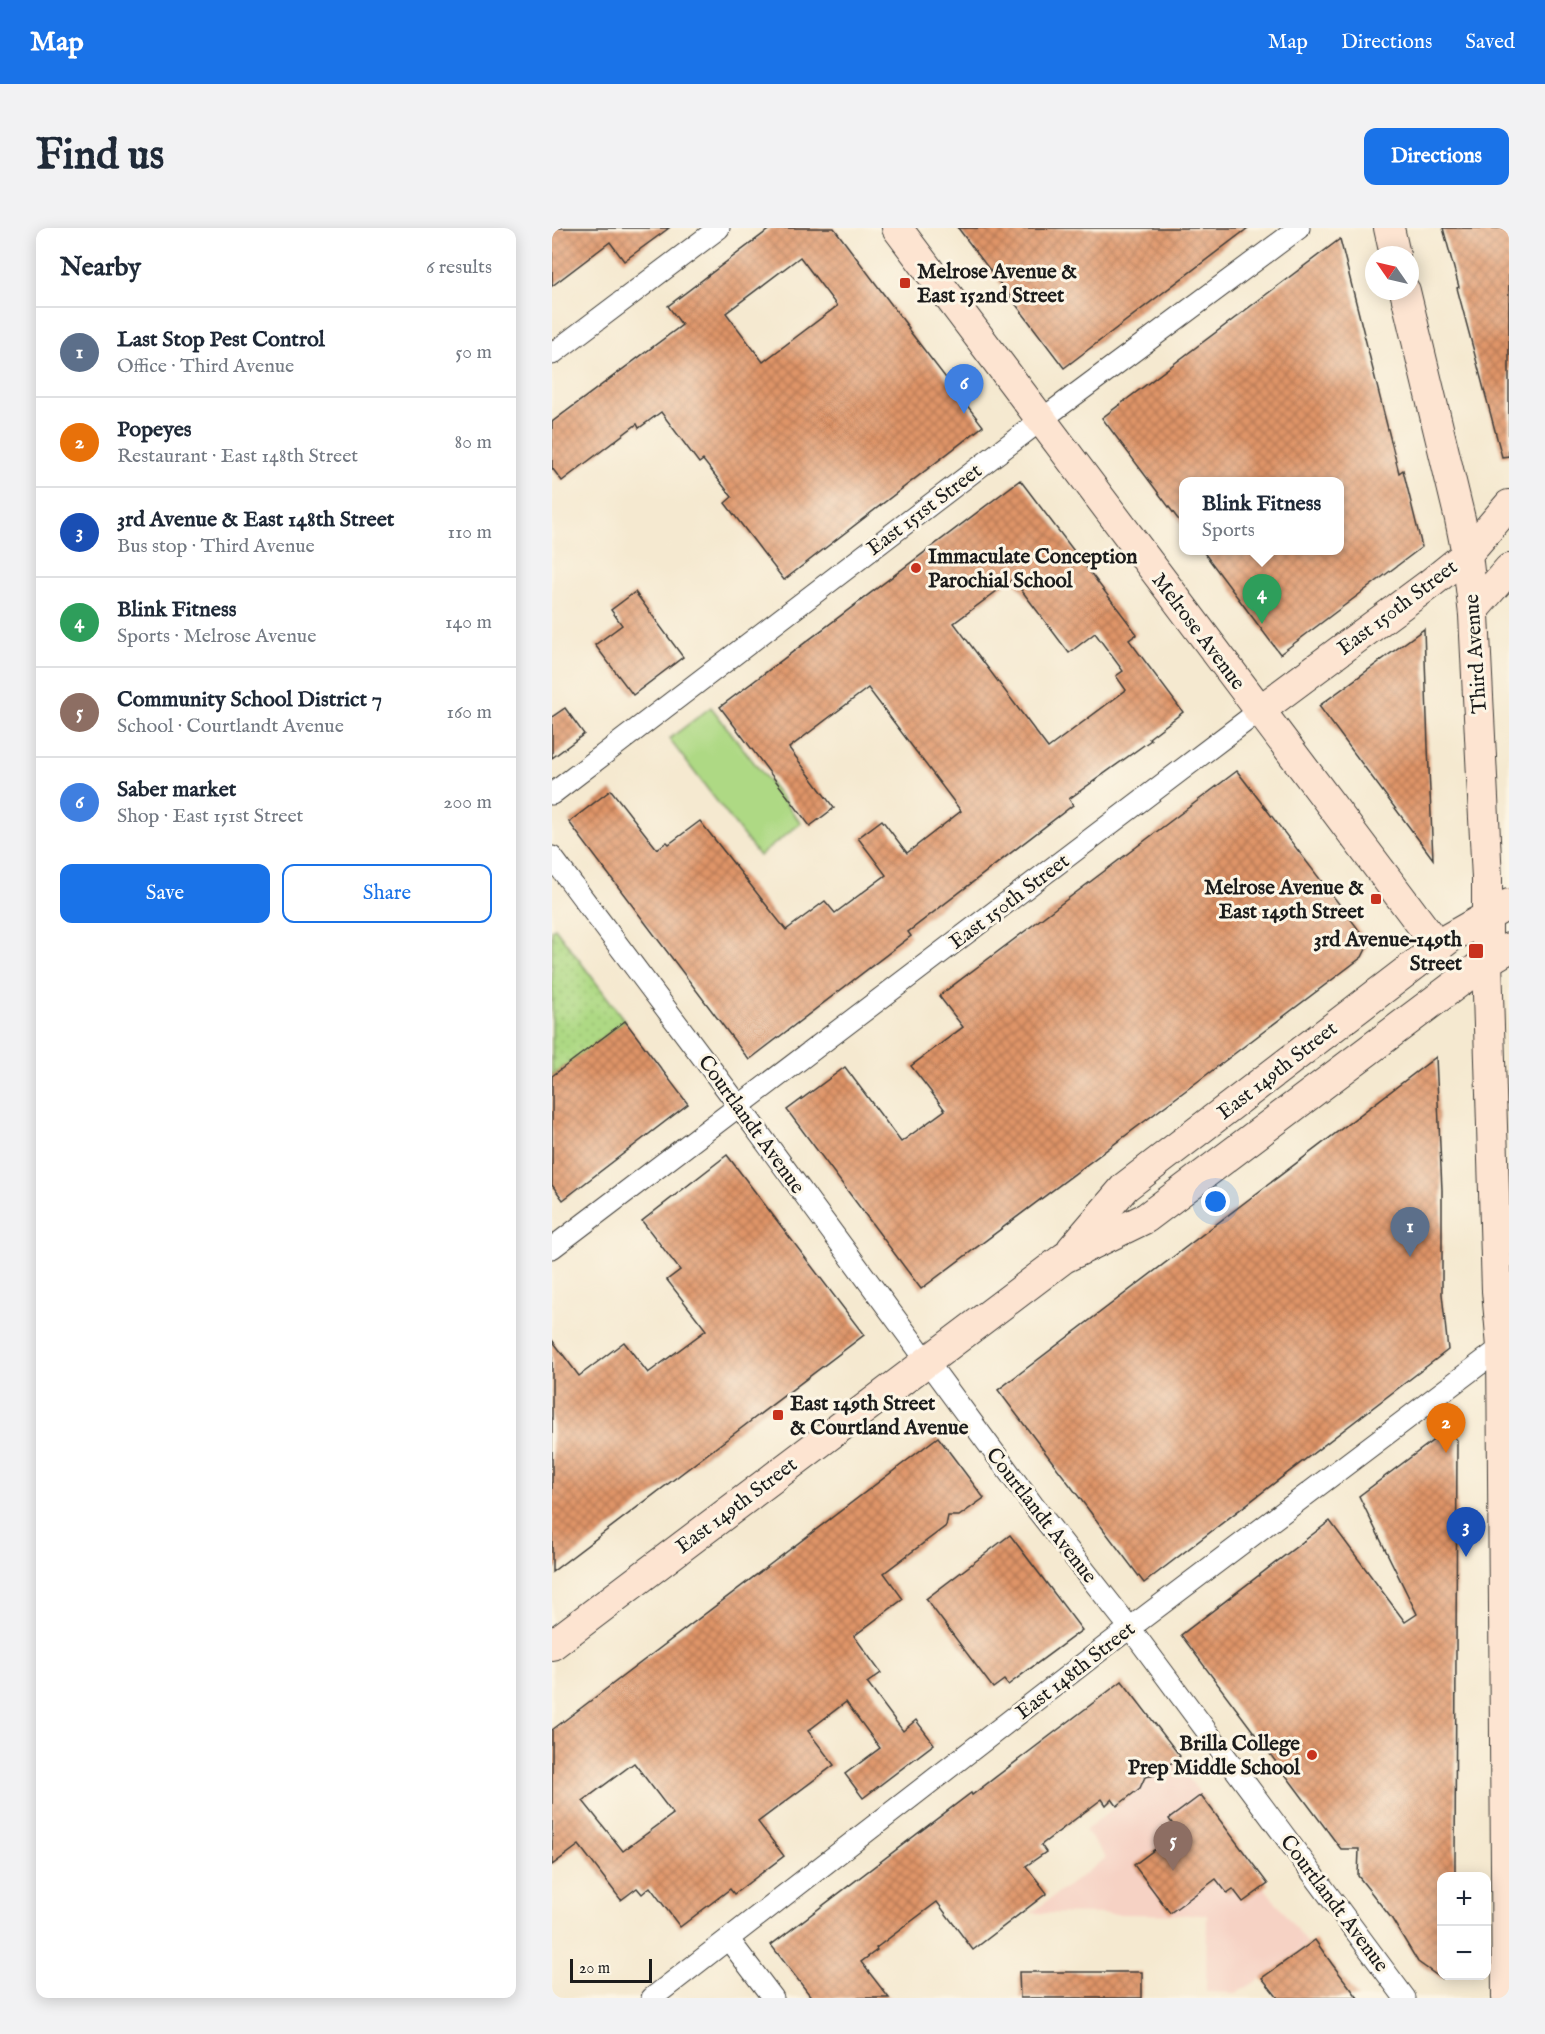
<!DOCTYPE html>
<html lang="en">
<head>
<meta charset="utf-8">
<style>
	body { margin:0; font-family:"IM FELL English",serif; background:#f2f2f3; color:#1f2937 }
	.controls { position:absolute; right:18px; bottom:18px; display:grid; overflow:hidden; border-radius:12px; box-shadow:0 3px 15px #0003 }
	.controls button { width:54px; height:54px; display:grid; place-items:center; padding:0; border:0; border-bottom:2px solid #e0e1e3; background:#fff; color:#1f2937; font:30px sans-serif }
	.compass { position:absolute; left:813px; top:18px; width:54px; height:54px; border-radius:50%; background:#fff; box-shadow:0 3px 15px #0003; rotate:304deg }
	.scale { position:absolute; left:18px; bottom:15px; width:82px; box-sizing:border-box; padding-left:6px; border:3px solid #1c1c1c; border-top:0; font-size:16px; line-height:21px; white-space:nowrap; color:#1c1c1c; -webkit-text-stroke:4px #fcf5e5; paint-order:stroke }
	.you { position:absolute; left:664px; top:974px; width:21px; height:21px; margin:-15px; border:4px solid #fff; border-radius:50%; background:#1a73e8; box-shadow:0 0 0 9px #1a73e833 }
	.badge { display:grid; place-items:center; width:39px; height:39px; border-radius:50%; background:#1a73e8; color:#fff; font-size:20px; font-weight:700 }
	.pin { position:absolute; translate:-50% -50px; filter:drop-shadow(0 2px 3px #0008) }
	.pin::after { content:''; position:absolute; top:32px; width:21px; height:18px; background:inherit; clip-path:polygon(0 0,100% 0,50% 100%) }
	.popup { position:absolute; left:627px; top:249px; width:165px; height:78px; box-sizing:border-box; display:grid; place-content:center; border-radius:12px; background:#fff; filter:drop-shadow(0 2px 4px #0005); font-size:20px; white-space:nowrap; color:#747a83 }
	.popup b { font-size:22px; color:#1f2937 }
	.popup::after { content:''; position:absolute; left:50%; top:100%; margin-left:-12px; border:12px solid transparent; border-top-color:#fff }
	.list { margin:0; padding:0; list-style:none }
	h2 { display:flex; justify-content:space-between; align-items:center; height:78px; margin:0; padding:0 24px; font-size:26px }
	h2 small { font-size:20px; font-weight:400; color:#747a83 }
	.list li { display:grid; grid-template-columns:39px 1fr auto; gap:18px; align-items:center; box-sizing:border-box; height:90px; padding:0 24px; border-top:2px solid #e0e1e3 }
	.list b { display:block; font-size:22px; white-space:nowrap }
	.list p { margin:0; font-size:20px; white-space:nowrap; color:#747a83 }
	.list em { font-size:20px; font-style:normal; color:#747a83 }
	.actions { display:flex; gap:12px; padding:18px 24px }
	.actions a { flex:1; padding:14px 0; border:2px solid #1a73e8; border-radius:12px; text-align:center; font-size:21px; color:#1a73e8 }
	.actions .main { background:#1a73e8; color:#fff }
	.map { position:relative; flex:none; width:957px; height:1770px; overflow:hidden; border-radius:12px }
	header { display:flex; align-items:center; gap:36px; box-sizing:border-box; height:84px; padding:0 30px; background:#1a73e8; color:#fff }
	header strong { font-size:28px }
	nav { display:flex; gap:33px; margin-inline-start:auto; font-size:21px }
	.intro { display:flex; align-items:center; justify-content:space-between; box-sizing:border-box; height:144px; padding:0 36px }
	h1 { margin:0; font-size:42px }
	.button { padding:15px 27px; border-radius:12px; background:#1a73e8; color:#fff; font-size:21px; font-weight:700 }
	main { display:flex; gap:36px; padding:0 36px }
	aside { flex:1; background:#fff; border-radius:12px; box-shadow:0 3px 15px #0003 }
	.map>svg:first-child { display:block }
</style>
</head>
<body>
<header>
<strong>Map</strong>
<nav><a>Map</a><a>Directions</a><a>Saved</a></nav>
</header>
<div class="intro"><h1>Find us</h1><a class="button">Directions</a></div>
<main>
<aside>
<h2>Nearby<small>6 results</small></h2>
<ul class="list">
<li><span class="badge" style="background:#5c6f8a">1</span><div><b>Last Stop Pest Control</b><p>Office · Third Avenue</p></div><em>50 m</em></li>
<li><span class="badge" style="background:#e8710a">2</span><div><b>Popeyes</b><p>Restaurant · East 148th Street</p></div><em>80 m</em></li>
<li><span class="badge" style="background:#1a4fb4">3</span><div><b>3rd Avenue &amp; East 148th Street</b><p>Bus stop · Third Avenue</p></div><em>110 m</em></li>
<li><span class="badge" style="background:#2e9e5b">4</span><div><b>Blink Fitness</b><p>Sports · Melrose Avenue</p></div><em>140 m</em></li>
<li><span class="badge" style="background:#8d6e63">5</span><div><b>Community School District 7</b><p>School · Courtlandt Avenue</p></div><em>160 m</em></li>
<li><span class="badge" style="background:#3f7fe0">6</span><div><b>Saber market</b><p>Shop · East 151st Street</p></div><em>200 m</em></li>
</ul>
<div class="actions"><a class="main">Save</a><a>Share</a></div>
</aside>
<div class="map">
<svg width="957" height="1770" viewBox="0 0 957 1770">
	<defs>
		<pattern id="grass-dots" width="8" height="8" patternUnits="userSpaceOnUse" patternTransform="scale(1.5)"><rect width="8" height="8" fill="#aed984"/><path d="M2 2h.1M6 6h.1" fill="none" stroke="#95ba71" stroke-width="1.8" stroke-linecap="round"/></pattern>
		<pattern id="building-cross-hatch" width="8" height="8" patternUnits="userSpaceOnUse" patternTransform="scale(1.5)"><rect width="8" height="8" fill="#df9467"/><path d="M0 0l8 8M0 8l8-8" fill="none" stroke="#b47854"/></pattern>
	</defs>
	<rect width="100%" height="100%" fill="#fcf5e5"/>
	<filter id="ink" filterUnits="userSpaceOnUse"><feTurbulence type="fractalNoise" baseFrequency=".0167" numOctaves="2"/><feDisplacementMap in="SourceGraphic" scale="12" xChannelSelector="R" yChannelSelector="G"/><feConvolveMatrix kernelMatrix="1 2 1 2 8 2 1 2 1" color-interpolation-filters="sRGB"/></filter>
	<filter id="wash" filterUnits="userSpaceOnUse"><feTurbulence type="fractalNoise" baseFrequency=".008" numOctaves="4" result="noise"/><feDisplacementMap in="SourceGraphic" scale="24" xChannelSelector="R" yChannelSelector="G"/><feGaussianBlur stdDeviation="1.35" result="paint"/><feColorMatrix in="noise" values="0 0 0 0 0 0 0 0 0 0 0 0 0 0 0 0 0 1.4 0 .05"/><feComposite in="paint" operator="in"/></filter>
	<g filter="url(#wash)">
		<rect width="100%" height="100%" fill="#f5e9d0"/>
		<!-- built -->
		<path fill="#f6d2c4" d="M623,1532L716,1656L712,1659L756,1716L710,1750L685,1765L654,1764L655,1687L479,1685L554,1630L533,1602L588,1560L591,1554L599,1548L604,1547Z"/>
		<!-- grass -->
		<path fill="url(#grass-dots)" stroke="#657a50" stroke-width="1.5" d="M3,700L73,793L0,848V702Z"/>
		<!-- green -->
		<path fill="#aed984" stroke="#657a50" stroke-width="1.5" d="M159,479L249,595L207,628L117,511Z"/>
		<g id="blocks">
			<!-- building -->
			<g fill="url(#building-cross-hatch)" fill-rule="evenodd">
				<path d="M0,0H117L72,33L58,14L0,58Z"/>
				<path d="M219,0H282L357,100L356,101L431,198L232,352L173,275L180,269L151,232L147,235L109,184L87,200L85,196L10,253L0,240V194L130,97L116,78ZM248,29L285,78L211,134L174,85Z"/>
				<path d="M406,0H696L512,140Z"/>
				<path d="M891,0H957V228L950,229L905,60L907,59Z"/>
				<path d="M788,11L847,245L851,242L870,319L728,426L650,322H788V254H632V299L550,190Z"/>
				<path d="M468,252L585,406L577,412L631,484L597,510L599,512L517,571L521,577L356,704L359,708L197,832L17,594L59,562L105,621L115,614L117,616L148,593L234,702L273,673L283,685L334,647L306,610L330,592L355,625L409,583L316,460L237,520L282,580L258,598L168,479ZM461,351L517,425L543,405L571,443L564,448L574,462L496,520L402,395Z"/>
				<path d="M83,364L131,429L81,467L43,417L70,397L59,382Z"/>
				<path d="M872,401L876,519L881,631L767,478Z"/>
				<path d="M13,480L32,506L0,530V489Z"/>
				<path d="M685,543L817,715L810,729L645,854L369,1061L235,882L293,839L349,914L393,882L359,838L411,799L387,768Z"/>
				<path d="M73,793L136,876L11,972L0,957V848Z"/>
				<path d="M884,829L890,962V1066L896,1122L592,1355L446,1162Z"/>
				<path d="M175,927L312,1107L0,1344V1112L27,1148L72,1114L96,1145L154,1102L115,1052L128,1042L90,993Z"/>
				<path d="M895,1202L905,1212L903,1634V1648H890V1751L866,1734L840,1691L806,1648L807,1621H789L629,1407L778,1293L853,1394L865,1386L807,1268Z"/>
				<path d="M386,1209L432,1270L407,1288H396L394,1298L332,1345L351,1371L302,1408L329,1445L315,1455L351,1503L364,1492L382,1516L311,1570L293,1546L328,1520L294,1474L256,1503L282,1537L206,1594L232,1628L182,1666L178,1661L128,1699L98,1659L90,1666L85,1660L69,1672L27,1617L0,1637V1502ZM82,1535L121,1586L71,1623L31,1573Z"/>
				<path d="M458,1307L530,1402L456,1457L452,1452L441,1460L374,1371Z"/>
				<path d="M570,1453L628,1528L604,1547L593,1549L588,1560L565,1578L560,1571L554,1577L550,1571L489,1617L494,1624L474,1638L495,1665L421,1722L385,1674L324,1720L325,1722L309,1734L337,1770H260L219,1717L419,1565L420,1567Z"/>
				<path d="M649,1567L716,1656L691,1674L681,1661L675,1665L664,1651L618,1685L582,1637L626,1604L617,1591Z"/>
				<path d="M763,1712L780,1736L806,1770H726L710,1750Z"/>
				<path d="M467,1744H590V1770H468Z"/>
			</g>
		</g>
	</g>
	<g filter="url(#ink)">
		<use href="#blocks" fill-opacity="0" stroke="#3d3b37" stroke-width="1.5"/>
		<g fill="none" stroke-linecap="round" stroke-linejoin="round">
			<!-- minor casing -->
			<g stroke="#3d3b37" stroke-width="23">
				<g id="minor">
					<path d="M0,126L167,0"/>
					<path d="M0,566L489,192L747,0"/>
					<path d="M0,629L187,878L481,1277L578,1400L853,1770"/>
					<path d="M0,1020L707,483"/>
					<path d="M177,1712L221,1770"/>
					<path d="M100,1770L554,1418L950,1119"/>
				</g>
			</g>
			<!-- secondary casing -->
			<g stroke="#3d3b37" stroke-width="32">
				<g id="secondary">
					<path d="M345,0L886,719"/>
					<path d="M837,0L843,27"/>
					<path d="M853,63L908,291L915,326L922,387L935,651V733L945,1063L950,1119L955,1770"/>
					<path d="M922,381L957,341"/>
					<path d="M707,483L879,355L915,326L957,277"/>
					<path d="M520,1021L573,959L899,709L957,676"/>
					<path d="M0,1417L512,1030L594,990L935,733L957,720"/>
				</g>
			</g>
			<!-- minor -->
			<use href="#minor" stroke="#fff" stroke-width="21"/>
			<!-- secondary -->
			<use href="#secondary" stroke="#fde4d1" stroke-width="30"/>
		</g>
	</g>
	<!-- markers -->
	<g fill="#c8321e" stroke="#fcf5e5" stroke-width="2">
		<rect x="347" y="49" width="12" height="12" rx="3"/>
		<circle cx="364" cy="340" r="6"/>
		<rect x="818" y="665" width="12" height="12" rx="3"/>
		<rect x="916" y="715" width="16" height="16" rx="3"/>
		<rect x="220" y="1181" width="12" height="12" rx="3"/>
		<circle cx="760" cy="1527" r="6"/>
	</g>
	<g text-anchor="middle" stroke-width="6" stroke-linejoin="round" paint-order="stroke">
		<!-- poi labels -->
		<g font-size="21" font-weight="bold" fill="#1c1c1c" stroke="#fcf5e5" text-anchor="start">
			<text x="365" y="50">Melrose Avenue &amp;<tspan x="365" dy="24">East 152nd Street</tspan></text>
			<text x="376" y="335">Immaculate Conception<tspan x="376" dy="24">Parochial School</tspan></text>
			<text x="812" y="666" text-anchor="end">Melrose Avenue &amp;<tspan x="812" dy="24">East 149th Street</tspan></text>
			<text x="910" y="718" text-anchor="end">3rd Avenue–149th<tspan x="910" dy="24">Street</tspan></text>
			<text x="238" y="1182">East 149th Street<tspan x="238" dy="24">&amp; Courtland Avenue</tspan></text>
			<text x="748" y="1522" text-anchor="end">Brilla College<tspan x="748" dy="24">Prep Middle School</tspan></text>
		</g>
		<!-- street labels -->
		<g font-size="21" fill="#1c1c1c" stroke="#fcf5e5">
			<text transform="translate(372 281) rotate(-37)" y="7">East 151st Street</text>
			<text transform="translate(845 379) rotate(-37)" y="7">East 150th Street</text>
			<text transform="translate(647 403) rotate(53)" y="7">Melrose Avenue</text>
			<text transform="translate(923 426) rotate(-94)" y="7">Third Avenue</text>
			<text transform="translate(457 673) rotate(-37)" y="7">East 150th Street</text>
			<text transform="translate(725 842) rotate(-38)" y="7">East 149th Street</text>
			<text transform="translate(200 896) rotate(54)" y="7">Courtlandt Avenue</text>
			<text transform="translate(184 1277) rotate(-37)" y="7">East 149th Street</text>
			<text transform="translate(490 1287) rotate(52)" y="7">Courtlandt Avenue</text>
			<text transform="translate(523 1442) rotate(-38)" y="7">East 148th Street</text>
			<text transform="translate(783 1675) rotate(53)" y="7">Courtlandt Avenue</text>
		</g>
	</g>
</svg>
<div class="controls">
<button>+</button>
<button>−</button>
</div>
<svg class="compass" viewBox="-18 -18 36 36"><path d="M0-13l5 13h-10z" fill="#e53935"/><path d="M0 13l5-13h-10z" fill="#747a83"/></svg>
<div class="scale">20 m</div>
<div class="you"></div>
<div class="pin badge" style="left:858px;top:1029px;background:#5c6f8a">1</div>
<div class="pin badge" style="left:894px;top:1225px;background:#e8710a">2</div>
<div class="pin badge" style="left:914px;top:1329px;background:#1a4fb4">3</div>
<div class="pin badge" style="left:710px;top:396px;background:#2e9e5b">4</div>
<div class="popup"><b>Blink Fitness</b>Sports</div>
<div class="pin badge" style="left:621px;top:1643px;background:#8d6e63">5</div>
<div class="pin badge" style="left:412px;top:186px;background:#3f7fe0">6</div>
</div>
</main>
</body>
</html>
